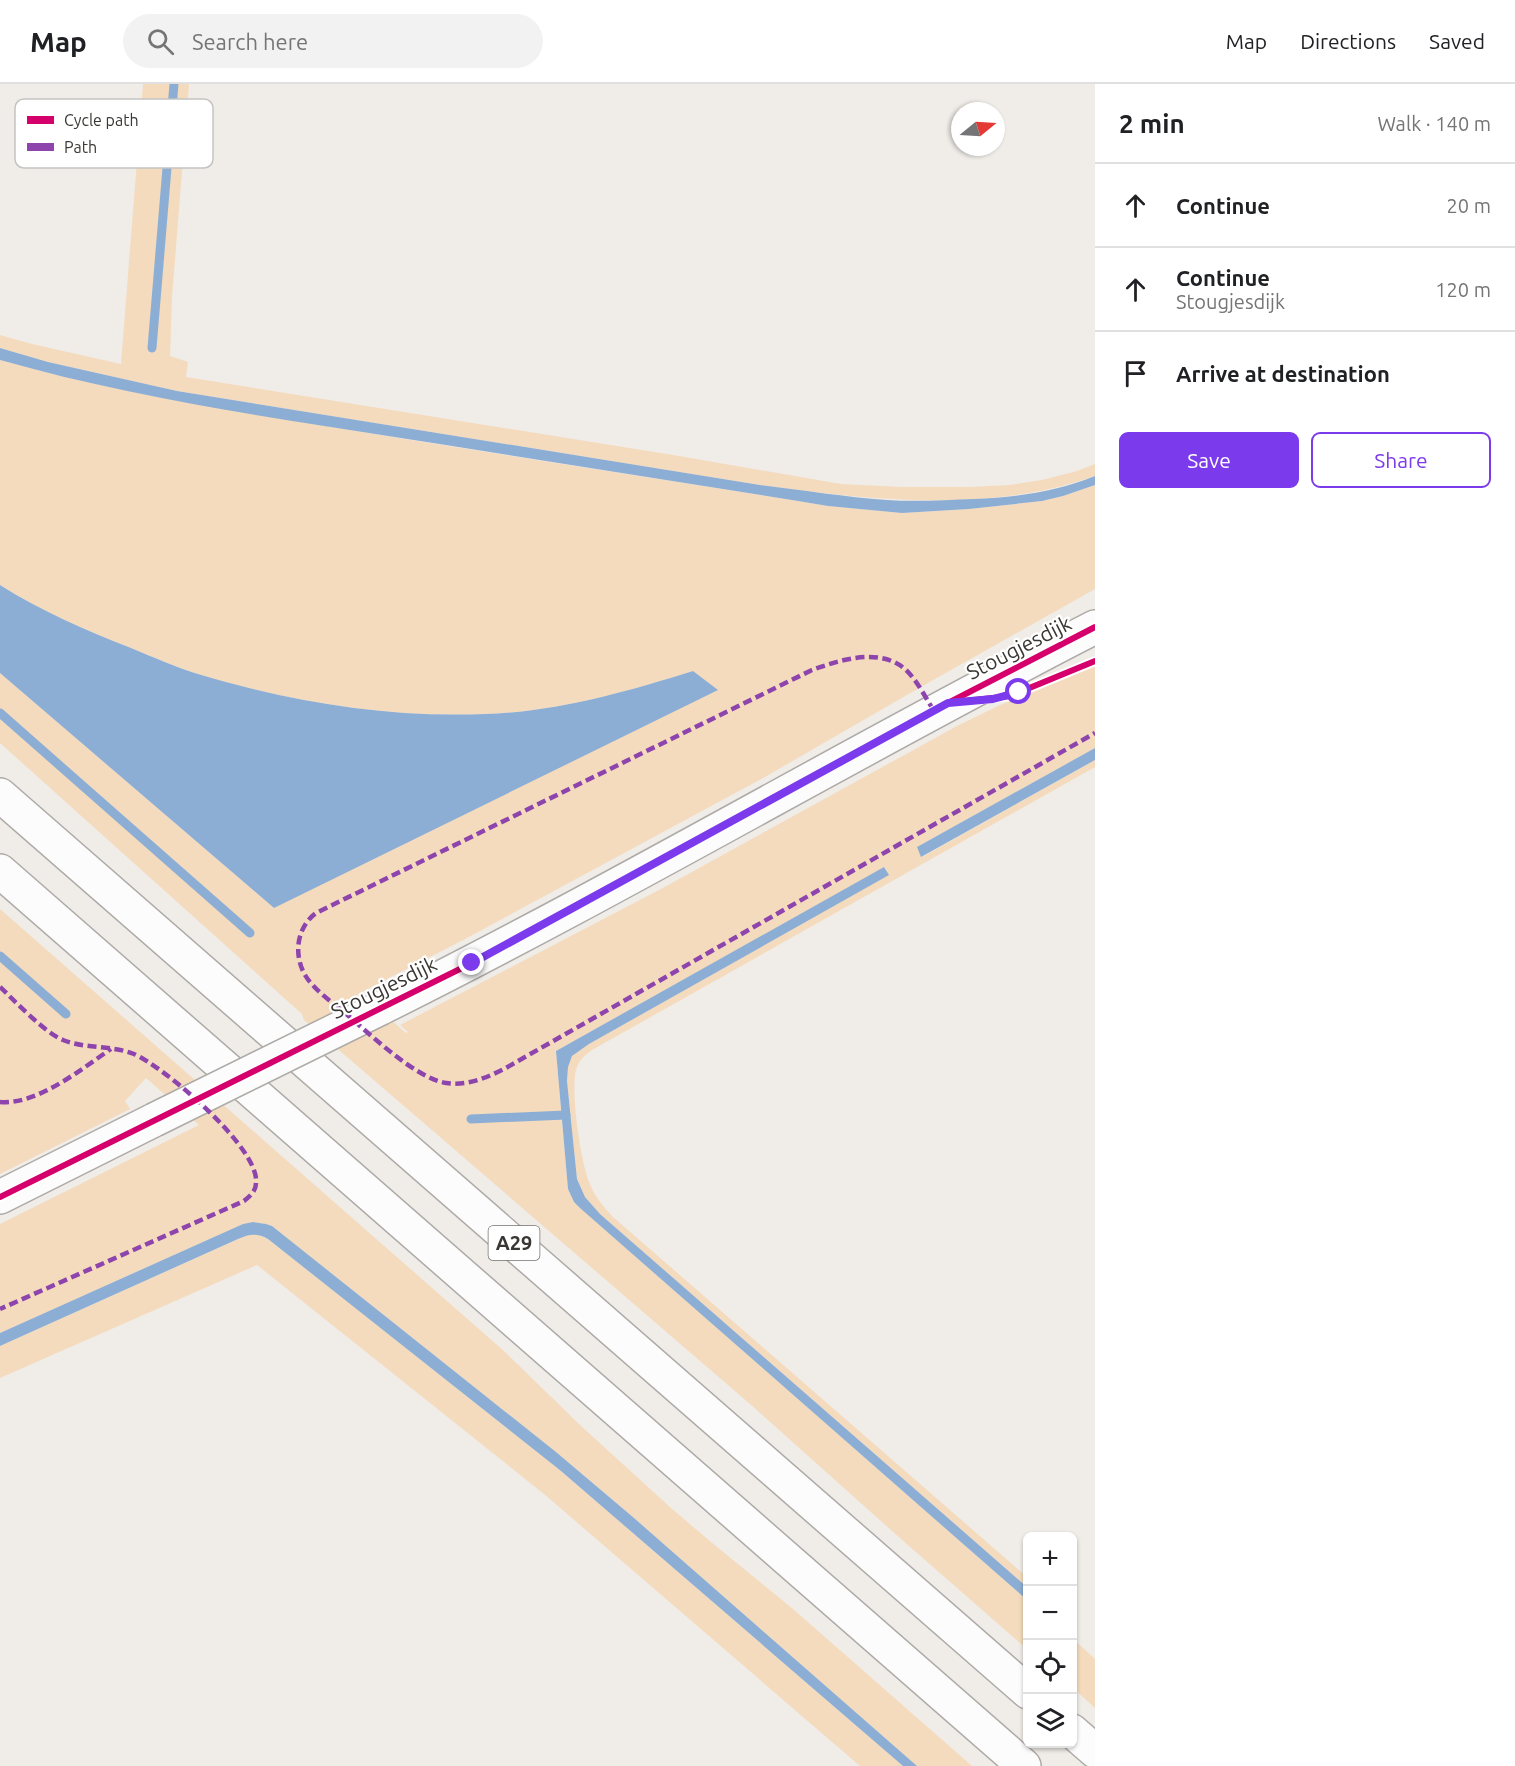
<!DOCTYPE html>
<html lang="en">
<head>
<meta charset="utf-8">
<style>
	body { margin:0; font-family:Ubuntu,sans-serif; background:#f2f2f2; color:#202124 }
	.controls { position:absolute; right:18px; bottom:18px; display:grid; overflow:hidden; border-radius:9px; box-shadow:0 2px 4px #0004 }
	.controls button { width:54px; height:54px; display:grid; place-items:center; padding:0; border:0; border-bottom:2px solid #e0e0e0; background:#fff; color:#202124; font:30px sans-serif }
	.compass { position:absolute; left:951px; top:18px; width:54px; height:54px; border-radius:50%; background:#fff; box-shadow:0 2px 4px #0004; rotate:72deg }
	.stop { position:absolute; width:18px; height:18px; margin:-14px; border:4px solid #7c3aed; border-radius:50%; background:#fff }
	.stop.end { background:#7c3aed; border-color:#fff; box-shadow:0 2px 6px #0008 }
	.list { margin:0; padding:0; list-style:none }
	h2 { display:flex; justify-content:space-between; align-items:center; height:78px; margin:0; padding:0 24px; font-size:26px }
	h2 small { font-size:20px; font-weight:400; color:#757577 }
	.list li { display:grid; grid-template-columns:39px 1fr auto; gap:18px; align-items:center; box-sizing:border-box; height:84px; padding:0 24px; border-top:2px solid #e0e0e0 }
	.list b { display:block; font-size:22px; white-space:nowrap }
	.list p { margin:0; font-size:20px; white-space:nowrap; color:#757577 }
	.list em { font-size:20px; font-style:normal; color:#757577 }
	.actions { display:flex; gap:12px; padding:18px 24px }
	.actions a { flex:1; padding:14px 0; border:2px solid #7c3aed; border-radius:9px; text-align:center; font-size:21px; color:#7c3aed }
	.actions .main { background:#7c3aed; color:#fff }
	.icon { flex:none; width:33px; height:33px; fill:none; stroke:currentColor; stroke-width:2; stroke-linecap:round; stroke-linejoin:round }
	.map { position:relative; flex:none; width:1095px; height:1682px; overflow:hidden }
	header { display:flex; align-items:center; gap:36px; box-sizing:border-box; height:84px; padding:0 30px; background:#fff; border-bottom:2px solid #e0e0e0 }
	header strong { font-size:28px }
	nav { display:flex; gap:33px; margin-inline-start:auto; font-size:21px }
	.search { width:420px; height:54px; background:#f2f2f2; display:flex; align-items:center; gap:15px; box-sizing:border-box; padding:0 21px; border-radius:33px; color:#757577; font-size:22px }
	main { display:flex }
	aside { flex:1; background:#fff }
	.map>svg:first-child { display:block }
</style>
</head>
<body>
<header>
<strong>Map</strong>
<div class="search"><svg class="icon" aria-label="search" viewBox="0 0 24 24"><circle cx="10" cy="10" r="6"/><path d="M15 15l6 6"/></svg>Search here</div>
<nav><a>Map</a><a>Directions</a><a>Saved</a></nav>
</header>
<main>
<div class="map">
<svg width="1095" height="1682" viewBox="0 0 1095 1682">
	<rect width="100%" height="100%" fill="#f0ece8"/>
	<!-- green -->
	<g fill="#f4dbbd">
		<path d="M143,0H189L172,213L170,272L188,278L186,293L673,371L841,400L900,403H971L1009,401L1042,396L1077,387L1095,380V392C987,430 871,416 760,401L177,307L48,278L0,264V251L32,260L121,280Z"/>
		<path d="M0,276C99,304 201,321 303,338C477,368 653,393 828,422L902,429L969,425L1042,417L1063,412L1095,401V505L919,604L765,693L467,854L360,909L406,949L408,948L400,941L659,806L957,642L998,622L1095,581V664L917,763L922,773L1095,676V683L592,966C585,971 580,975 577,983C569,1003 581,1078 589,1098C594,1112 603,1122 613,1133L1027,1493V1503L600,1130L585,1113L577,1095L567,997L568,982L572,972L589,960L888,791L885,783L556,967L568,1105L574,1118L1027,1516V1565L901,1455L750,1320L304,936L302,930L0,659V589L274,824L693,587C626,608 556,628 485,630C388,634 291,618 198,590C174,582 150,572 126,562C82,545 40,526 0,501Z"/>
		<path d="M0,825L504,1267L580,1341L671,1424L711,1458L793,1525L972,1682H917L634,1434L556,1368L272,1142C262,1138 253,1138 243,1140L0,1249V1140L199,1041L146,994L125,1017L130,1025L0,1090Z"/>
		<path d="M256,1150L268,1155L561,1387L903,1682H860L544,1410L257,1181L0,1294V1262L245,1152Z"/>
		<path d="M1073,1555L1095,1575V1624L1073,1604Z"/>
	</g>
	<!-- water -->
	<g fill="#8daed4">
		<path d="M0,264L48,278L177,307L760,401C802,406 845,413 887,416C916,418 945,416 974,415C1016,413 1056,408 1095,392V401L1063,412L1042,417L969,425L902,429L828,422C681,398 534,375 388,352C258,332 127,312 0,276Z"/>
		<path d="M0,501C41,527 85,546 131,564C153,573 175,583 198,590C291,618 388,634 485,630C556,628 626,608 693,587L718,606L274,824L0,589Z"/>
		<path d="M1095,664V676L921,773L917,763Z"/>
		<path d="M884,783L889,791L589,960L572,972L568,983L567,997L577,1095L585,1113L600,1130L1027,1503V1516L580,1124L574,1118L568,1105L556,967Z"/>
		<path d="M253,1138L266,1140L272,1142L556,1368L634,1434L917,1682H903L561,1387L268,1155C257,1149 250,1150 238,1155L0,1262V1249L243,1140Z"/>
	</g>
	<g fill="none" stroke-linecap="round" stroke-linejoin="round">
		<!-- stream -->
		<g stroke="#8daed4" stroke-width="9">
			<path d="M152,264L174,0"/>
			<path d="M0,629L250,849"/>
			<path d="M0,872L66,930"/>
			<path d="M471,1035L566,1031"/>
		</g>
		<!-- minor casing -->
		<g stroke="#adaaa7" stroke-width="36">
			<g id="minor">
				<path d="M381,924C622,804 855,666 1095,543"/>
				<path d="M0,1113L154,1036"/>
			</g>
		</g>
		<!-- highway casing -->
		<g stroke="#adaaa7" stroke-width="36">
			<g id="highway">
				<path d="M0,711L1028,1608"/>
				<path d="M0,787L1024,1682"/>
				<path d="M1072,1647L1095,1667"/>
			</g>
		</g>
		<!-- minor -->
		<use href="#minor" stroke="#fdfcfc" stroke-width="33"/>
		<!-- highway -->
		<use href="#highway" stroke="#fdfcfc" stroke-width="33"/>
		<!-- minor-bridge casing -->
		<g stroke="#adaaa7" stroke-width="36" stroke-linecap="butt">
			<path id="minor-bridge" d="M154,1036L381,924"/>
		</g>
		<!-- minor-bridge -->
		<use href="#minor-bridge" stroke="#fdfcfc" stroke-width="33"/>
		<!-- quiet -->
		<g stroke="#8e44ad" stroke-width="4.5" stroke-dasharray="9 4.5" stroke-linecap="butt">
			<path d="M934,627C925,613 917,596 905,585C879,563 840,576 812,586L316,829C297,843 293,870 305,891C314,906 332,918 345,929C370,950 415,994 446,999C467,1002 486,994 504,985L1095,649"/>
			<path d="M0,903C15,917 45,949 63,956C85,965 111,961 134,970C164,983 260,1064 256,1099C256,1107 250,1112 244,1117L0,1225"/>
			<path d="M0,1018C38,1021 81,985 111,965"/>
		</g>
		<!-- cycleway casing -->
		<g stroke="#fff" stroke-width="10">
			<g id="cycleway">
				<path d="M957,618L1010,612L1095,577"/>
				<path d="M0,1113L472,879L948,619L1095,543"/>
			</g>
		</g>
		<!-- cycleway -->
		<use href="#cycleway" stroke="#d6006c" stroke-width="6"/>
	</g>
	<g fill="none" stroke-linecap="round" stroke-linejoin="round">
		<!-- route -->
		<path stroke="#7c3aed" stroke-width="8" d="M472,879L948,619L993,615L1019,608"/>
	</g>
	<g text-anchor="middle" stroke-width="4.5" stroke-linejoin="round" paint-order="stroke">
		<!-- shield labels -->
		<rect fill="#fff" stroke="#747371" stroke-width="1.5" x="488.5" y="1142" width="51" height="34" rx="4.5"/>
		<g font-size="20" font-weight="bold" fill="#393734">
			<text x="514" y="1166">A29</text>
		</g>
		<!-- street labels -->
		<g font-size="21" fill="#393734" stroke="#fff">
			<text transform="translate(1019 564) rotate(-27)" y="7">Stougjesdijk</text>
			<text transform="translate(384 904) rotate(-26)" y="7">Stougjesdijk</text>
		</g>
	</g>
	<!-- legend -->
	<rect x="15" y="15" width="198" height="69" rx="9" fill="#fff" stroke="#c4c3c2" stroke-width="1.5"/>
	<rect x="27" y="32" width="27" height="8" fill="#d6006c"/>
	<rect x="27" y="59" width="27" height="8" fill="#8e44ad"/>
	<g font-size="16" fill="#393734">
		<text x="64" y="42">Cycle path</text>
		<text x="64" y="69">Path</text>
	</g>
</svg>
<div class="controls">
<button>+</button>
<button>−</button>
<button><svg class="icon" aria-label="locate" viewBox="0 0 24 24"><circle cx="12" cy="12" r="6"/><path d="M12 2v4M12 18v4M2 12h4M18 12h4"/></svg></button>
<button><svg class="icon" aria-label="layers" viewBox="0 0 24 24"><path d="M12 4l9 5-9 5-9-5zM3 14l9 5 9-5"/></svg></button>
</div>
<svg class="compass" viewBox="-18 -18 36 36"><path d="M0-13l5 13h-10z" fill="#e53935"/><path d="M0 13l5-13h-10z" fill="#757577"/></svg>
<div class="stop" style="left:1019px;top:608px"></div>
<div class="stop end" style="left:472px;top:879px"></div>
</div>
<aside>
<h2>2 min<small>Walk · 140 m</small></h2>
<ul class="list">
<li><svg class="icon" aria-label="ahead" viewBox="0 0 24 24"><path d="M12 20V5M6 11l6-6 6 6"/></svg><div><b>Continue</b></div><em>20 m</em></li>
<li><svg class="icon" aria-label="ahead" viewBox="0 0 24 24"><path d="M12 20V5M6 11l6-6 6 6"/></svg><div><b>Continue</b><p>Stougjesdijk</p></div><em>120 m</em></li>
<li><svg class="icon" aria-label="arrive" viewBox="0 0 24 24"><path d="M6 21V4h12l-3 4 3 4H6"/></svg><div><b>Arrive at destination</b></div></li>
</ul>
<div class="actions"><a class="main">Save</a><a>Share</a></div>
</aside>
</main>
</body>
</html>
